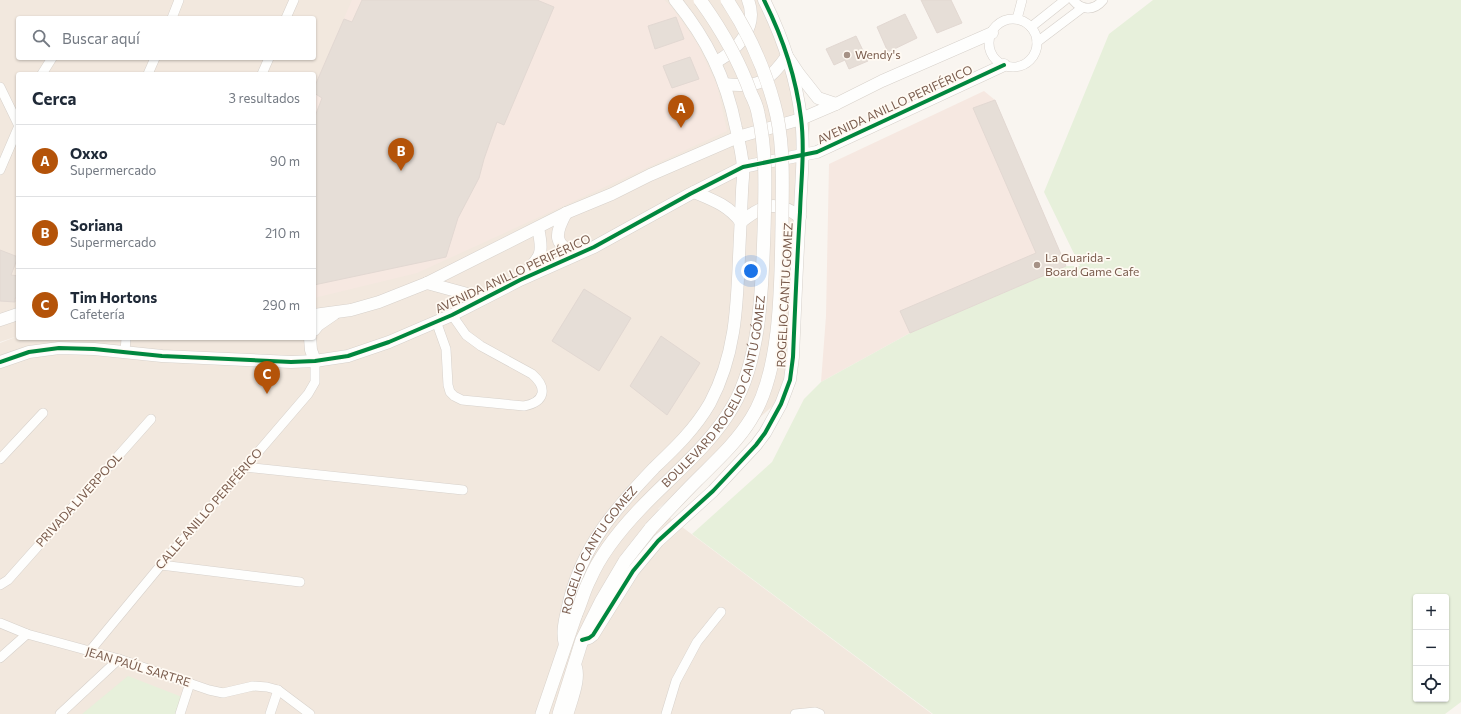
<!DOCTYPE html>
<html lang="es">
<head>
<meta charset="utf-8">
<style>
	body { margin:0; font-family:Commissioner,sans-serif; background:#f6f6f7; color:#1f2937 }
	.controls { position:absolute; right:12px; bottom:12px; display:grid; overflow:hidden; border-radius:4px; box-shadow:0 1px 3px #0004 }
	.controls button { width:36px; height:36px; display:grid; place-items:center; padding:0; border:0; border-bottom:1px solid #e0e1e3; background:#fff; color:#1f2937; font:20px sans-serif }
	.you { position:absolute; left:751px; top:271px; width:14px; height:14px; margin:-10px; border:3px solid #fff; border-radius:50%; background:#1a73e8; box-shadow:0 0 0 6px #1a73e833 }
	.badge { display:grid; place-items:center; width:26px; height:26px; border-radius:50%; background:#b45309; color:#fff; font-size:13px; font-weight:700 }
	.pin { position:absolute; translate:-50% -33px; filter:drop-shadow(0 1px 2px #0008) }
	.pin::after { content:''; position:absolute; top:21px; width:14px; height:12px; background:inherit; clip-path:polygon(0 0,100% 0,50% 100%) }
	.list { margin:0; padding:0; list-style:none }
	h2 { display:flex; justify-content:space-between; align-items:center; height:52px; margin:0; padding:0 16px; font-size:17px }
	h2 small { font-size:13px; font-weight:400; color:#747a83 }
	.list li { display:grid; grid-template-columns:26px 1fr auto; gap:12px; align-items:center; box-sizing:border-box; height:72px; padding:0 16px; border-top:1px solid #e0e1e3 }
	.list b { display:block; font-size:15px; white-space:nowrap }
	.list p { margin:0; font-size:13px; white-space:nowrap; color:#747a83 }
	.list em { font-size:13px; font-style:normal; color:#747a83 }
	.icon { flex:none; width:22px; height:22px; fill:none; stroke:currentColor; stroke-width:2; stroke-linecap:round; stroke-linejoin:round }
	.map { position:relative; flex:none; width:1461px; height:714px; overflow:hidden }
	.search { position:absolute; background:#fff; box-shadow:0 1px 3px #0004; left:16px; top:16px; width:300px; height:44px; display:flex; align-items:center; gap:10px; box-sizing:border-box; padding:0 14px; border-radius:4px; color:#747a83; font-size:15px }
	.panel { position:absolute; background:#fff; box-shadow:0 1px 3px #0004; left:16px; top:72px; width:300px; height:268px; border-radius:4px }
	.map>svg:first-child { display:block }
</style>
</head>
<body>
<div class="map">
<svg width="1461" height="714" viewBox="0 0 1461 714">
	<rect width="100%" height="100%" fill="#f9f5f0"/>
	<!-- residential -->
	<path fill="#f2e8de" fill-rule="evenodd" d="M0,0H771L810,124L786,394L658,509L932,714H0V343L18,336V338H314V74H18V336L0,342ZM18,18H314V58H18Z"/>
	<!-- commercial -->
	<g fill="#f6e8e1">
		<path d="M352,0H664L671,6L697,43L717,85L727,131L417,273L314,298V87Z"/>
		<path d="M984,91L995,100L1066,266L910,333L821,382L826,316L829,164Z"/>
	</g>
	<!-- green -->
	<g fill="#e7f0db" fill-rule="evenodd">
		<path d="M1153,0H1461V702L1445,714H933L692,534L772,462L804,399L821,382L910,333L1066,266H1080L1044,192L1109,34ZM1416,597H1446V699H1416Z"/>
		<path d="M128,676L182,697L176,714H82Z"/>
	</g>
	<!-- building -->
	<g fill="#e6ded7" stroke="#e2d8d2">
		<path d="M362,0H537L554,7L504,125L497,122L484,159L479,178L458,218L446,257L314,285V119L322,98L314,93V88L344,19L352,22Z"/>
		<path d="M921,0H951L962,23L937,33Z"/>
		<path d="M905,14L917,38L888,52L877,27Z"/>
		<path d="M676,17L684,39L655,49L648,26Z"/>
		<path d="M856,36L868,61L849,69L845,60L834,65L826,49Z"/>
		<path d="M690,57L699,79L672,88L663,66Z"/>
		<path d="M995,100L1066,266L910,333L900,311L1036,253L973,108Z"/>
		<path d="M0,250L18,257L11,275L18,276V298H15V302L0,301Z"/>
		<path d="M584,289L631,318L599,371L552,341Z"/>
		<path d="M661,336L700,363L667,415L630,386Z"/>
	</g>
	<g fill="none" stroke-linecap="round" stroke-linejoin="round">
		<!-- minor casing -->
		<g stroke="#d7d1cb" stroke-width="10">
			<g id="minor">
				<path d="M1073,0C1082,11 1094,11 1103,0"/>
				<path d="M172,18L179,0"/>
				<path d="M286,18L294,0"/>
				<path d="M1017,19L1022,0"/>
				<circle cx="1013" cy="43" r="24"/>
				<path d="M1031,27L1065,0"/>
				<path d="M1037,42L1082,8"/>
				<path d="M42,74L52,58"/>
				<path d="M148,74L155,58"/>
				<path d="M262,74L269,58"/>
				<path d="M0,87L18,124"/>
				<path d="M0,170L18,128"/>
				<path d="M436,321L446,349L448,385L450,392L454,396L462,400L524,406C545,402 548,388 532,374L481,346L466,335L452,315"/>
				<path d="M125,352L126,338"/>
				<path d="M0,459L43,413"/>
				<path d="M245,467L463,490"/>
				<path d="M161,565L300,582"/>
				<path d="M0,585L8,580L151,419"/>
				<path d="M0,623L27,634L119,659L209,690L223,693L253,686L267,687L278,690L310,714"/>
				<path d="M89,652L161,565L308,394L315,382V361"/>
				<path d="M0,658L27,634"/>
				<path d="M60,714L119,659"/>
				<path d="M180,714L190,683"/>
				<path d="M270,714L278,690"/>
				<path d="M569,714C573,700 584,674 575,662"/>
				<path d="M666,714L676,681L697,642L721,612"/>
				<path d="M795,714L815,712L820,714"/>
			</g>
		</g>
		<!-- tertiary casing -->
		<g stroke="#d7d1cb" stroke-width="13">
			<g id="tertiary">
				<path d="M716,62C737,50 759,27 748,0"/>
				<path d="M724,84C758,88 768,83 787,56L799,74L818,98L836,104"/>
				<path d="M694,192C713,200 728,205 741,222"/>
				<path d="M566,213C555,233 552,247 578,253"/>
				<path d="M741,222C762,205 776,199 800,217"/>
				<path d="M523,276C541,256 544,255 538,228"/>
				<path d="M427,283L482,298"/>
				<path d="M314,315L351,310L379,302L427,283L566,213L612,194L650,175L738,137L801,119L836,104L882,81L992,33"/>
				<path d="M0,320L18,314"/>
				<path d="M314,330L318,325L334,314"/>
				<path d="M310,338L311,350L315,361"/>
				<path d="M0,362L29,352L59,348L94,349L162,356L291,362L315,361L348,356L389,342L452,315L520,280L594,247L690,194L743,167L817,152L1004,65"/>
				<path d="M582,640L589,638L593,635L633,571L658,541L713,491L756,445L765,433L781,404L790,380L793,357C795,309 797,260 800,212C801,181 805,149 801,118C796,77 782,36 764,0"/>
				<path id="s1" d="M565,645C561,631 566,616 569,602C583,545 614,510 654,468C675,448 695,429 710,403C735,356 737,309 739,257C740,235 741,214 742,192C742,184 744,175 743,167C742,154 739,141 736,128C726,78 707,39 675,0"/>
			</g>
		</g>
		<!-- secondary casing -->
		<g stroke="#d9d2cb" stroke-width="14">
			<g id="secondary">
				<path d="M542,714L576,614"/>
				<path d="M559,714L582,640L602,600L625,561L651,528"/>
			</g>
		</g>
		<!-- minor -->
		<use href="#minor" stroke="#fefefd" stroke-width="9"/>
		<!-- tertiary -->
		<use href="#tertiary" stroke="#fefefd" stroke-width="12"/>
		<!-- secondary -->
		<use href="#secondary" stroke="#fefefd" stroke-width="13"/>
		<!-- secondary-bridge casing -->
		<g stroke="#d9d2cb" stroke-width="14" stroke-linecap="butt">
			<g id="secondary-bridge">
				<path d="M651,528C666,512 681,496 697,480C716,461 737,442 751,419C782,371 781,281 782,224C782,185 785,143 774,104C764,67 748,32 727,0"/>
				<path id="s2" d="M576,614C581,603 584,590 590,579C601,553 621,529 640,509C671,476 710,446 733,406C761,358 762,286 764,231C765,192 767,152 758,113C757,107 754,100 751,94C739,60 721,29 700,0"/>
			</g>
		</g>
		<!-- secondary-bridge -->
		<use href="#secondary-bridge" stroke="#fefefd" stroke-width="13"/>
		<!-- cycleway casing -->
		<g stroke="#fffaf3" stroke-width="6">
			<g id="cycleway">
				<path d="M0,362L29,352L59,348L94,349L162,356L291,362L315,361L348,356L389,342L452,315L520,280L594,247L690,194L743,167L817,152L1004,65"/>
				<path d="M582,640L589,638L593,635L633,571L658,541L713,491L756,445L765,433L781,404L790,380L793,357C795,309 797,260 800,212C801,181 805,149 801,118C796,77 782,36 764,0"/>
			</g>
		</g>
		<!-- cycleway -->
		<use href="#cycleway" stroke="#00873e" stroke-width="4"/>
	</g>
	<!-- markers -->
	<g fill="#a69286" stroke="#fffaf3" stroke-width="1.5">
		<circle cx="847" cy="55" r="4"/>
		<circle cx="1037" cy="265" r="4"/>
	</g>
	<g text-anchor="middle" stroke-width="3.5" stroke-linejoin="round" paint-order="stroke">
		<!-- poi labels -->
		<g font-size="12" fill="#7a5c4d" stroke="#fffaf3" text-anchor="start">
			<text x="855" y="59">Wendy's</text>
			<text x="1045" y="262">La Guarida -<tspan x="1045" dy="14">Board Game Cafe</tspan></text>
		</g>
		<!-- street labels -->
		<g font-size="12" fill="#7a5c4d" stroke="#fffaf3">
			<text transform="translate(895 105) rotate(-25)" y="4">AVENIDA ANILLO PERIFÉRICO</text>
			<text transform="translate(513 274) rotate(-25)" y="4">AVENIDA ANILLO PERIFÉRICO</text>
			<text transform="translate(785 295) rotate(-87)" y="4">ROGELIO CANTU GOMEZ</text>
			<text dy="4" stroke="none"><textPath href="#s2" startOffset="268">BOULEVARD ROGELIO CANTÚ GÓMEZ</textPath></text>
			<text transform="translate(79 500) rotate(-48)" y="4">PRIVADA LIVERPOOL</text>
			<text transform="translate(209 509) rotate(-49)" y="4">CALLE ANILLO PERIFÉRICO</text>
			<text dy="4" stroke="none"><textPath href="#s1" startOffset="104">ROGELIO CANTU GOMEZ</textPath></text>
			<text transform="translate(138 667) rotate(17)" y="4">JEAN PAÚL SARTRE</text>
		</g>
	</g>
</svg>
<div class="controls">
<button>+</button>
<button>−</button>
<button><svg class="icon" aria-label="locate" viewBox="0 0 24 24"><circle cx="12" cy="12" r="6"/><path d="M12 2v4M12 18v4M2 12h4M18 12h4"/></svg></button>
</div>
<div class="you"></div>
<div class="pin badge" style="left:681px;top:128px">A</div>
<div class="pin badge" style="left:401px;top:171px">B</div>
<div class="pin badge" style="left:267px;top:394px">C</div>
<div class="search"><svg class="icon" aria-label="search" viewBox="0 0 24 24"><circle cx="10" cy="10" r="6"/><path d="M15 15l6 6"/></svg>Buscar aquí</div>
<section class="panel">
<h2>Cerca<small>3 resultados</small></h2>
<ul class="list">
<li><span class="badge">A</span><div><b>Oxxo</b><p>Supermercado</p></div><em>90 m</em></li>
<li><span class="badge">B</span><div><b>Soriana</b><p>Supermercado</p></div><em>210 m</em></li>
<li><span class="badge">C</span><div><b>Tim Hortons</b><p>Cafetería</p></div><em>290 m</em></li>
</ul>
</section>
</div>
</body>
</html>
